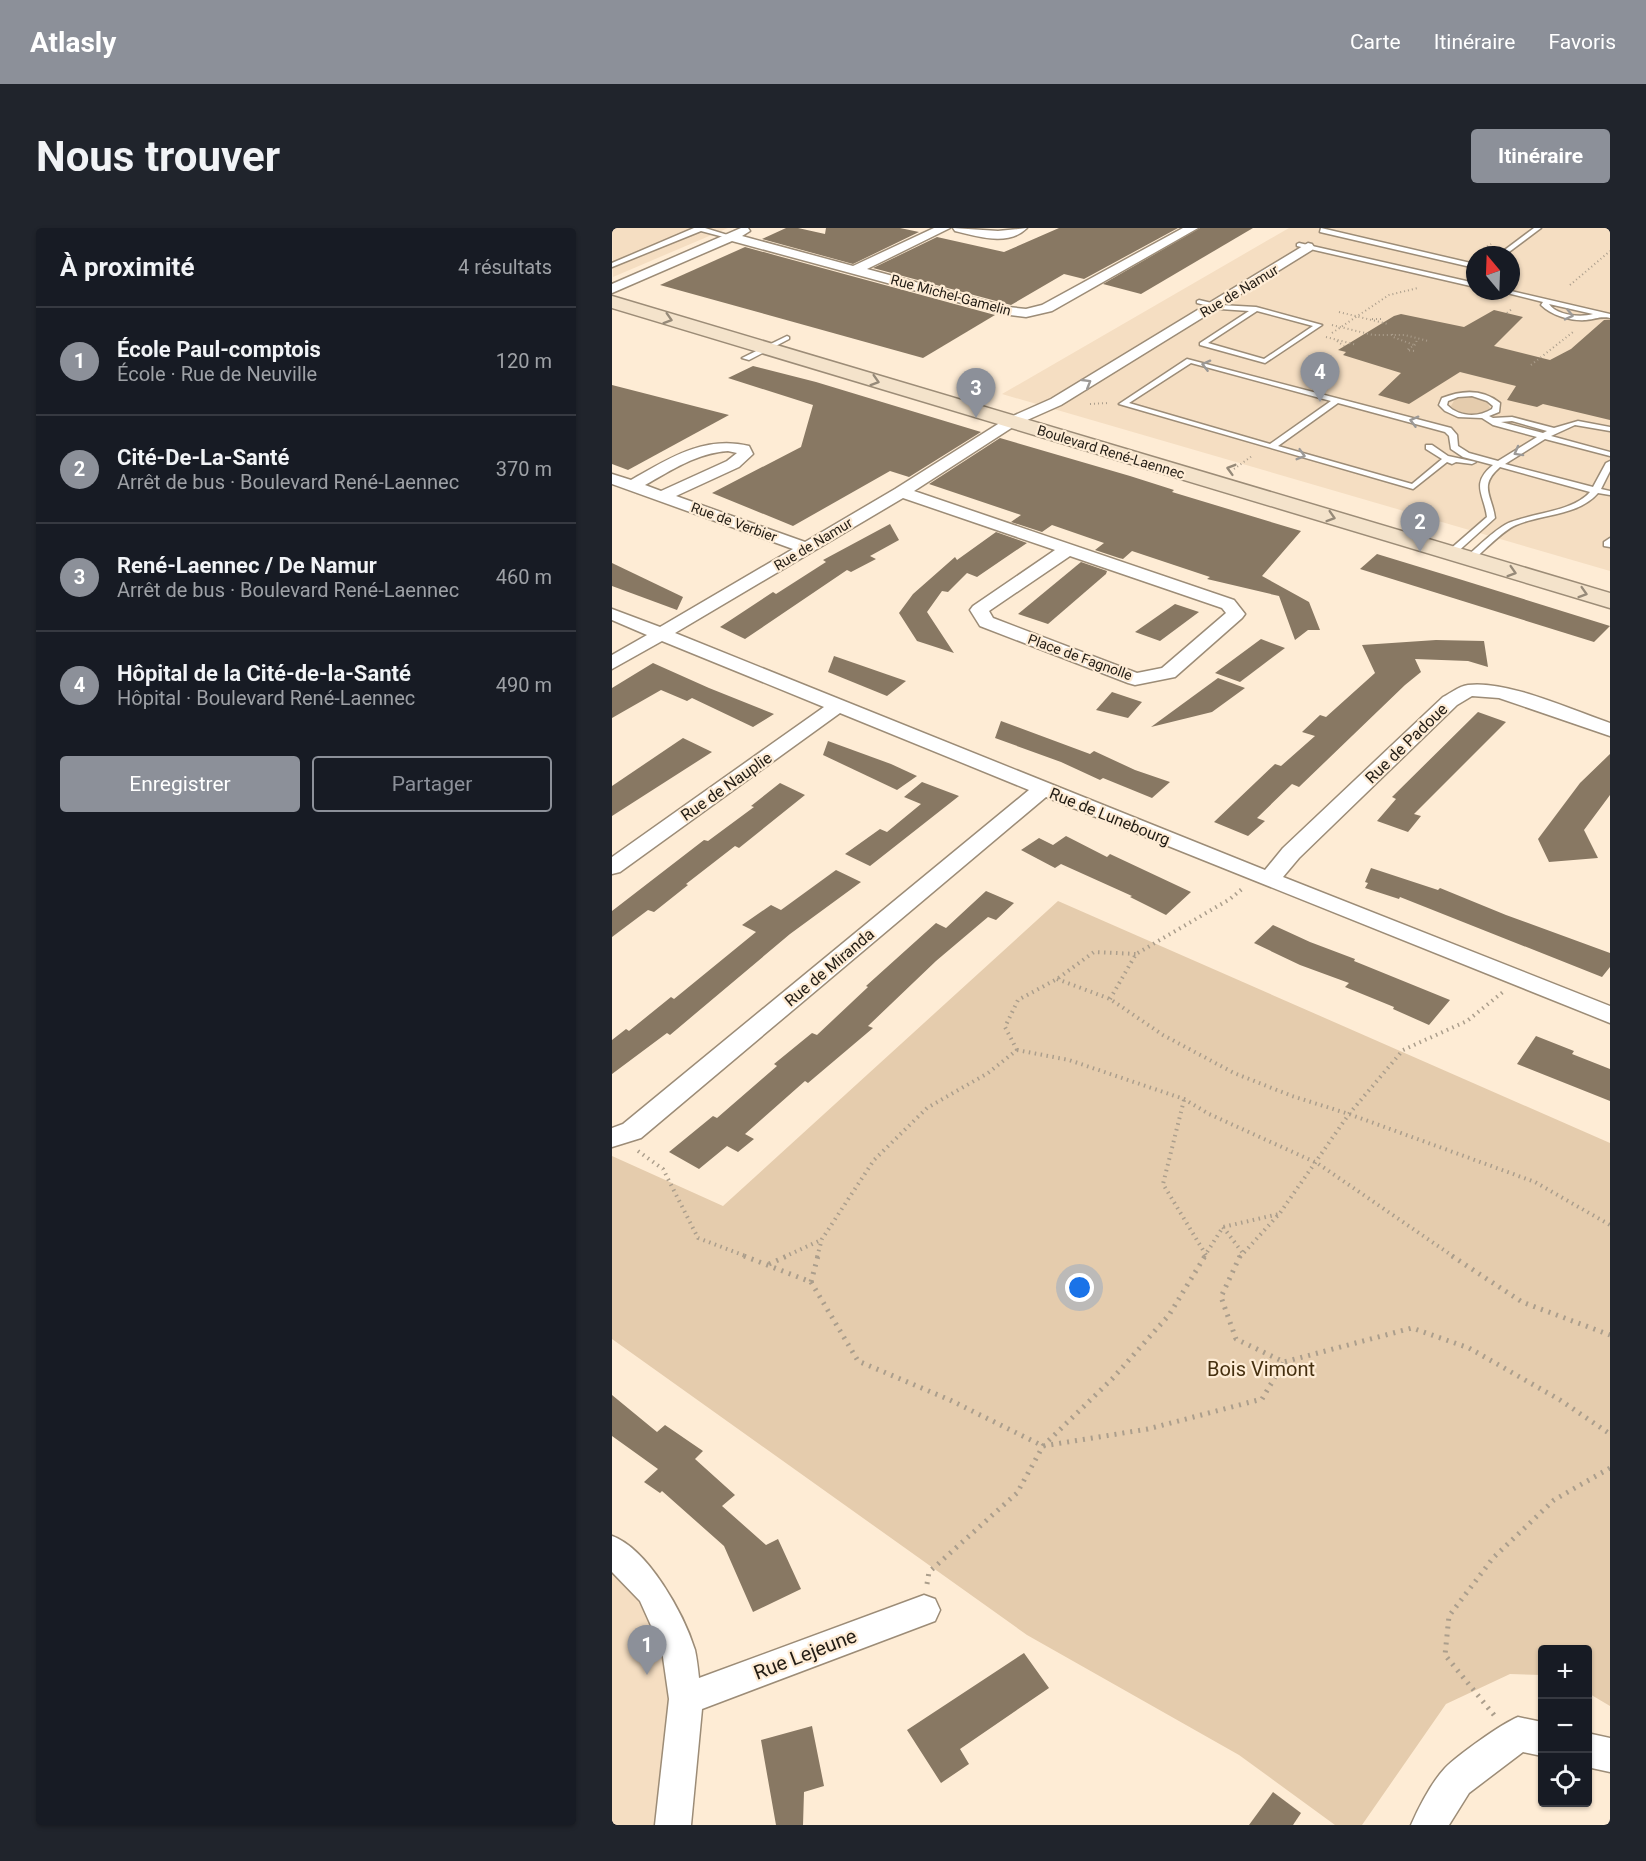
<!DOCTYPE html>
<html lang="fr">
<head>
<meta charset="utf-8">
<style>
	body { margin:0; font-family:Roboto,sans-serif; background:#20242c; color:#f1f3f6 }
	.controls { position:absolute; right:18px; bottom:18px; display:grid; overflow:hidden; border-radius:6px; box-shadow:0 2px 4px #0004 }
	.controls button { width:54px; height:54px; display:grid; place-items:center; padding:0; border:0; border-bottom:2px solid #363941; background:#171b24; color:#f1f3f6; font:30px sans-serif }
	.compass { position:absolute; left:854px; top:18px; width:54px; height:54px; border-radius:50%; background:#171b24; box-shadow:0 2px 4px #0004; rotate:341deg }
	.you { position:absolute; left:468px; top:1060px; width:21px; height:21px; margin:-15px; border:4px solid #fff; border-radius:50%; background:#1a73e8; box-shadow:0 0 0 9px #1a73e833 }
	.badge { display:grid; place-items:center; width:39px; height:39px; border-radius:50%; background:#8c9099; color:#fff; font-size:20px; font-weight:700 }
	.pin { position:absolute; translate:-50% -50px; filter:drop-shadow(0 2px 3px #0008) }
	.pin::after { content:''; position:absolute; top:32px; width:21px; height:18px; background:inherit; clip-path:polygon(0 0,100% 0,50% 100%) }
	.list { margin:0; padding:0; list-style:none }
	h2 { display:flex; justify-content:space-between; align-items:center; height:78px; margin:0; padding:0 24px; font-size:26px }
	h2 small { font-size:20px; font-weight:400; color:#9ea1a6 }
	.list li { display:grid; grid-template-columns:39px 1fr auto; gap:18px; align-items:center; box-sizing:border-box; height:108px; padding:0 24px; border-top:2px solid #363941 }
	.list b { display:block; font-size:22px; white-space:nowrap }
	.list p { margin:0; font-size:20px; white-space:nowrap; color:#9ea1a6 }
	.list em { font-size:20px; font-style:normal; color:#9ea1a6 }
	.actions { display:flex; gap:12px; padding:18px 24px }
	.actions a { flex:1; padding:14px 0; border:2px solid #8c9099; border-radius:6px; text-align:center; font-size:21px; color:#8c9099 }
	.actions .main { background:#8c9099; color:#fff }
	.icon { flex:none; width:33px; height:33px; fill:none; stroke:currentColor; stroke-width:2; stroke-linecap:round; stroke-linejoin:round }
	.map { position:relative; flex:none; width:998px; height:1597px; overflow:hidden; border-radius:6px }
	header { display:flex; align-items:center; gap:36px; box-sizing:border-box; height:84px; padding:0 30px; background:#8c9099; color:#fff }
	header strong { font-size:28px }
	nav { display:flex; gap:33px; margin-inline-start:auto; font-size:21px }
	.intro { display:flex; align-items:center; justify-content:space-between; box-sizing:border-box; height:144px; padding:0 36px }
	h1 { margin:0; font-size:42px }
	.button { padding:15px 27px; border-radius:6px; background:#8c9099; color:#fff; font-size:21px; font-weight:700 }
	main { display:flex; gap:36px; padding:0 36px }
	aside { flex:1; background:#171b24; border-radius:6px; box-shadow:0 2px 4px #0004 }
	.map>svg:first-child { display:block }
</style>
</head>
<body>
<header>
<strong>Atlasly</strong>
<nav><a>Carte</a><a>Itinéraire</a><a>Favoris</a></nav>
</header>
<div class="intro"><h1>Nous trouver</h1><a class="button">Itinéraire</a></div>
<main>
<aside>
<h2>À proximité<small>4 résultats</small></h2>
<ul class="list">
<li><span class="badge">1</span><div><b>École Paul-comptois</b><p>École · Rue de Neuville</p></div><em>120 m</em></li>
<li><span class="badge">2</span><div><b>Cité-De-La-Santé</b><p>Arrêt de bus · Boulevard René-Laennec</p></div><em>370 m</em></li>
<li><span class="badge">3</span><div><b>René-Laennec / De Namur</b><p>Arrêt de bus · Boulevard René-Laennec</p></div><em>460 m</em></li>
<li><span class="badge">4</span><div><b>Hôpital de la Cité-de-la-Santé</b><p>Hôpital · Boulevard René-Laennec</p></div><em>490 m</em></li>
</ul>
<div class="actions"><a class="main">Enregistrer</a><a>Partager</a></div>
</aside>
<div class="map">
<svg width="998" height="1597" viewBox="0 0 998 1597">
	<rect width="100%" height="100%" fill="#feecd5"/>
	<!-- built -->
	<g fill="#f5dec2" fill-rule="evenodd">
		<path d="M0,0H116L1,49Z"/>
		<path d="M677,0H998V343L390,166ZM863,27H899V63H863Z"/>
		<path d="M0,1322L66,1422L61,1597H0Z"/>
	</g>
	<!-- green -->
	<g fill="#e5ccad">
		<path d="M857,169L874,173L878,180C867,189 848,188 839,178L843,171Z"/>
		<path d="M446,673L998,915V1478L976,1465L975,1422H930V1447L898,1446L834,1476L750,1597H723L627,1527L415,1407L0,1111V928L111,978Z"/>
	</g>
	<!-- building -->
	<g fill="#887863">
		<path d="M174,0H186L213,6L214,0H288L307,4L241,36L150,11Z"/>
		<path d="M447,0H566L472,51L452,46L399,77L261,40L325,9L392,24Z"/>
		<path d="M588,0H641L529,66L491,56Z"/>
		<path d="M133,19L383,87L311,130L48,57Z"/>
		<path d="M882,82L911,89L882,118L938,132L959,121L992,92H998V192L931,176L925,179L895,172L904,158L848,144L797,176L766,167L789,145L731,127L734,124L726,122L782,88L789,86L852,99Z"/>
		<path d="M141,138L204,154L369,204L297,249L278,243L181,298L100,265L189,219L201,177L116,150Z"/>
		<path d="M0,157L117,187L16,242L0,236Z"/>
		<path d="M388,210L518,248L562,262L560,264L689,303L650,348L697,374L708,402H696L683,412L667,368L595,351L598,349L520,323L511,331L507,330L483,322L492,315L440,297L430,304L399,294L409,287L317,256Z"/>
		<path d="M278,296L287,312L258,328L264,331L239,344L235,342L133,411L108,399L161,364L164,366L214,334L211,332Z"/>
		<path d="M384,304L415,315L365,349L355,345L336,364L330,363L315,384L342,425L305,413L287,385L301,366L343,329L345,332Z"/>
		<path d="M765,326L847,351L998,398L982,414L748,341Z"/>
		<path d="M469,334L495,343L494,346L436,396L406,386Z"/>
		<path d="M0,335L71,369L65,382L0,358Z"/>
		<path d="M563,376L587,384L548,413L523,404Z"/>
		<path d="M649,411L673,420L628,454L603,445Z"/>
		<path d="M824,412L872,413L876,439L856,433L803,431L809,444L793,457L687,559L680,556L645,590L653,593L636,608L602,594L663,536L669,538L703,508L690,504L708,487L714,489L763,445L750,417Z"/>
		<path d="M222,428L294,453L275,468L216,444Z"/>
		<path d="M41,435L97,460L162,486L141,499L80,470L75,473L49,462L0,490V460Z"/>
		<path d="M606,450L633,460L600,484L539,499Z"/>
		<path d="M500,464L530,474L516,490L484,482Z"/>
		<path d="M866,484L894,494L802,586L809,588L796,604L765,593L784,571L780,569Z"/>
		<path d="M389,493L478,526L482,523L523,542L558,554L540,570L491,550L488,552L449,534L383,510Z"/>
		<path d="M71,510L100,524L0,588V558Z"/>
		<path d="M216,513L279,536L305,548L285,562L211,527Z"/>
		<path d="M998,526V567L972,602L986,630L937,634L926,611L968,555Z"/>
		<path d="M310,554L347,568L258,638L233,626L268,601L275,604L309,576L292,569Z"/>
		<path d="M168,555L193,567L127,620L123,618L74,656L76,657L42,684L36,682L0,709V683L92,612L96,613L142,579L139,578Z"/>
		<path d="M454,608L495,629L498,626L579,664L554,687L518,669L520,668L449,636L443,640L409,622L427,610L441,617Z"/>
		<path d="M759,640L826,662L828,660L894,687L998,725V739L990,749L788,669L787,671L753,660L756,655L753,654Z"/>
		<path d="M224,642L249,654L178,706L58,807L55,805L0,846V812L14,801L17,803L59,769L62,771L144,704L130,697L159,677L169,682Z"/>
		<path d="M374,663L402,675L384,692L376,689L324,733L256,798L261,800L196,855L193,853L133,906L142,911L126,924L115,918L87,941L57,924L101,888L105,890L165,838L162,836L200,805L205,807L256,759L254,758L324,695L334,700Z"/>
		<path d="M661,697L698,714L743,731L742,733L838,772L817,797L781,781L782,779L733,759L737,755L688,737L642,715Z"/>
		<path d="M924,808L962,823L960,826L998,841V873L905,836Z"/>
		<path d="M0,1167L45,1204L53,1197L91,1223L83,1231L123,1267L110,1278L154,1317L166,1311L189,1361L141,1384L112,1318L50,1263L48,1265L32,1254L46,1241L0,1208Z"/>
		<path d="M412,1425L437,1460L348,1521L357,1536L329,1555L295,1502Z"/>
		<path d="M200,1498L212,1558L192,1564L191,1597H164L149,1512Z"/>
		<path d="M661,1564L689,1585L681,1597H637Z"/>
	</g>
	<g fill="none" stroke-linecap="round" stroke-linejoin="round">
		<!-- lane casing -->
		<g stroke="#9c8c77" stroke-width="3">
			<g id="lane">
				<path d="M82,0H93L122,9L119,11L89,3L0,39V35Z"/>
				<path d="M709,0L863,36V40L708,4Z"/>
				<path d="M922,0H929L893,27H886Z"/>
				<path d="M687,15L863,55V59L685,18V16Z"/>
				<path d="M887,63H899L998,86V90C987,88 985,91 974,92C959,93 940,88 929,77L931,74ZM937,76L981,86C968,90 944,87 937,76Z"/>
				<path d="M587,72L608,77L644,79L710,97L653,135L588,117V115L637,83L608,81L585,75V73ZM645,83L701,98L652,131L596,115Z"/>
				<path d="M175,108L177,109V111L137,132L130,130Z"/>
				<path d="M575,131L839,200L845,207L846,218L857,225L886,233L925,209L881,197L870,190L846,189L833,183L827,177L830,170C850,162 871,161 888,175L887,184L877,188L881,190L900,189L942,200L966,193L998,199V203L963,197L939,208L998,224V228L933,211L893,236L981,259L994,235L998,233V243L989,261L998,263V267L986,265C966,288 930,286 904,297C890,303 872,323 860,333H854V329C866,319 885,299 899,294C922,285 962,283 978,264L888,239C866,258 880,267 883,290L842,327H836V323L875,289C872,266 858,256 881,237L851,229L839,221L837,208L833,204L726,175L666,218L800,256L830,231L814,221V217H820L836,228L864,234L860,236L844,234L840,236L835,234L801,261L507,176ZM579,135L719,173L658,216L517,175ZM860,168L875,173L881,178L880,181C866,190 847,189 835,177L836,173L846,169ZM900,193L935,203L931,205L889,194Z"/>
				<path d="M998,310V319L992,318V314Z"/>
			</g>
		</g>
		<!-- street casing -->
		<g stroke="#9c8c77" stroke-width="3">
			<g id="street">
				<path d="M129,0H136L138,3L130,8L241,38L322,0H338L255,41L396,79L414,81L430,77L571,0H586L440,83L414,89L390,86L120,13L0,65V56Z"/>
				<path d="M341,0L386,3L415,0C396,19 365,8 343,3Z"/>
				<path d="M696,15L700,16L702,19L700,22L449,177L404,197L302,263L622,372L633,386L630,390L563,449L523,457L516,455L368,398L358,382L361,378L443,322L291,270L63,405L653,642L671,620L831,469C839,465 847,458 856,457C895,452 960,482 998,495V508L887,470L860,468L845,477L687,630L671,649L998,778V795L434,569L29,910L0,919V900L11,896L417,562L228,485L8,644L0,646V629L212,479L50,413L0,441V427L35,407L0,392V381L48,399L181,321L0,256V246L19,252C56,231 92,207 137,218L141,226L127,239L64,268L193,314L283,261L394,191L439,171ZM116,223L125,225L115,233L49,263L33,257C60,242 85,225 116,223ZM458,328L610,380L614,385L550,440L525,445L381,390L377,383Z"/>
				<path d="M0,1308C36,1321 72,1386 83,1422C85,1431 86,1441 87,1450L312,1367L323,1371L328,1382L323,1393L90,1481L79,1597H43L57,1471L50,1422L28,1373L0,1344Z"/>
				<path d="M906,1489L930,1494V1528L911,1524L857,1565L837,1597H799C807,1579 819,1555 833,1540C846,1527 889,1496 906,1489Z"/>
				<path d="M975,1505L998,1510V1544L975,1539Z"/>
			</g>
		</g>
		<!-- secondary casing -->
		<g stroke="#9c8c77" stroke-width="3">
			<path id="secondary" d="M0,68L998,365V380L0,80Z"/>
		</g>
		<!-- path-far2 -->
		<g stroke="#ab9e8c" stroke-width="2" stroke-dasharray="1 3" stroke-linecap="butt">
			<path d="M865,25L879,16"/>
			<path d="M958,57L998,23"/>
			<path d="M727,84L776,96"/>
			<path d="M895,85L901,80"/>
			<path d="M760,91H772"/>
			<path d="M720,97L761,107H793L816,113"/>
			<path d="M720,105L777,67L806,60"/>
			<path d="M780,106L781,109L802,117"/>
			<path d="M714,109L745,117"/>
			<path d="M725,113L732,118"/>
			<path d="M802,123L795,122L804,116L805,110"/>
			<path d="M919,137L961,104"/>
			<path d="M478,176L497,175"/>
			<path d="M622,241L640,228"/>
		</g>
		<!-- path-far1 -->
		<g stroke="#ab9e8c" stroke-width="4" stroke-dasharray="1.5 4.5" stroke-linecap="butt">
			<path d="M445,751L498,771L551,807L622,845L680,868L737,886L923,954L998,997"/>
			<path d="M498,771L524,726L618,671L630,661"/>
			<path d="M405,822L457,832L572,871L597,886L705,935L842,1029"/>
			<path d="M405,822L393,799L406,772L445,751L482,724L524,726"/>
			<path d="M572,872L551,956L594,1027"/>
			<path d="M26,923L51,941L86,1010L136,1029"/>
			<path d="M611,999L630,1024"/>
			<path d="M172,1029L209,1012"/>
			<path d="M205,1029L210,1011L262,932L315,880L376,845L405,822"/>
			<path d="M592,1029L611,999L667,986"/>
			<path d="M628,1029L668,985L737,886L791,822L855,793L891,764"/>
		</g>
		<!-- path -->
		<g stroke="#ab9e8c" stroke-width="5" stroke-dasharray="2 6" stroke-linecap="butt">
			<path d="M132,1028L199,1054L206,1028"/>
			<path d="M628,1028L609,1069L624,1111L672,1134L800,1100L857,1120L948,1172L998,1206"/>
			<path d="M840,1028L910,1074L998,1107"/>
			<path d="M157,1036L175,1028"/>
			<path d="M199,1054L246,1133L338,1172L431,1218L536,1201L650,1171L672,1134"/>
			<path d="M315,1356L317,1344L405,1265L431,1218L500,1151L557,1087L593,1028"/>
			<path d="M882,1487L833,1427L837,1388L881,1330L942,1272L998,1240"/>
		</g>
		<!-- lane -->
		<use href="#lane" fill="#fff" fill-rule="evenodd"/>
		<!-- street -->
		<use href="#street" fill="#fff" fill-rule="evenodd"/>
		<!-- secondary -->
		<use href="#secondary" fill="#f4e3cb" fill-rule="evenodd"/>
	</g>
	<!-- one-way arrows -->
	<defs><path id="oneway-chevron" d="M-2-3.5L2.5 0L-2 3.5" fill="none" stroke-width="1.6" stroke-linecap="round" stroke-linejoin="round" transform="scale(1.5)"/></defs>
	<g stroke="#9c9996">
		<use href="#oneway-chevron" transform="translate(957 87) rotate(13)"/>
		<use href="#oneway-chevron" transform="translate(594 137) rotate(-166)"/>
		<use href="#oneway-chevron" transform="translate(475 155) rotate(-31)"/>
		<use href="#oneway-chevron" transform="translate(802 193) rotate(-165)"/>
		<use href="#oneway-chevron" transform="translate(906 224) rotate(151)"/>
		<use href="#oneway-chevron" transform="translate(689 227) rotate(16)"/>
	</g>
	<g stroke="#968a79">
		<use href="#oneway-chevron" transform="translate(56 91) rotate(17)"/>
		<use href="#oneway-chevron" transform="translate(263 153) rotate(17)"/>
		<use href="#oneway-chevron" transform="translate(619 241) rotate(-164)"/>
		<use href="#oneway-chevron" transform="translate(719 289) rotate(17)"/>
		<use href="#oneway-chevron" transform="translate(900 344) rotate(17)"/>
		<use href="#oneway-chevron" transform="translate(971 365) rotate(17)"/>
	</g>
	<g text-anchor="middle" stroke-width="4.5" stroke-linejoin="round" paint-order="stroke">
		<!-- far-street labels -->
		<g font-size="14" fill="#231d15" stroke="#feecd5">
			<text transform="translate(627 63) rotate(-31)" y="5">Rue de Namur</text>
			<text transform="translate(339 67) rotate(15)" y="5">Rue Michel-Gamelin</text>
			<text transform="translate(499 224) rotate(17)" y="5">Boulevard René-Laennec</text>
			<text transform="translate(122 294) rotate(20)" y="5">Rue de Verbier</text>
			<text transform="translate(201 316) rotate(-31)" y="5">Rue de Namur</text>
			<text transform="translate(468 429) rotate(20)" y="5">Place de Fagnolle</text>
		</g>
		<!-- street labels -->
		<g font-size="16" fill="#231d15" stroke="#feecd5">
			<text transform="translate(794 515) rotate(-44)" y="6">Rue de Padoue</text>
			<text transform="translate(114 558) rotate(-35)" y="6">Rue de Nauplie</text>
			<text transform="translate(498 588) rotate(22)" y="6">Rue de Lunebourg</text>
			<text transform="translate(217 739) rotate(-40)" y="6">Rue de Miranda</text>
		</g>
		<!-- near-park labels -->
		<g font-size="20" fill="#463010" stroke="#feecd5">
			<text x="649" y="1148">Bois Vimont</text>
		</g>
		<!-- near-street labels -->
		<g font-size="20" fill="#231d15" stroke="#feecd5">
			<text transform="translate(193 1426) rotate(-21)" y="7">Rue Lejeune</text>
		</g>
	</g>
</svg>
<div class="controls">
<button>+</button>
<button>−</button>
<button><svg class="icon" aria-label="locate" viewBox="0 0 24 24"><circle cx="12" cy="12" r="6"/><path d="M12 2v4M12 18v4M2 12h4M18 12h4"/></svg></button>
</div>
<svg class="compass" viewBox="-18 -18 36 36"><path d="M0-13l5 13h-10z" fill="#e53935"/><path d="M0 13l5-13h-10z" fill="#9ea1a6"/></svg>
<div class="you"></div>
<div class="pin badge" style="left:35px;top:1447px">1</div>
<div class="pin badge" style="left:808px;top:324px">2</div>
<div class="pin badge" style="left:364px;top:190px">3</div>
<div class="pin badge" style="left:708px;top:174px">4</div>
</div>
</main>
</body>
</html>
